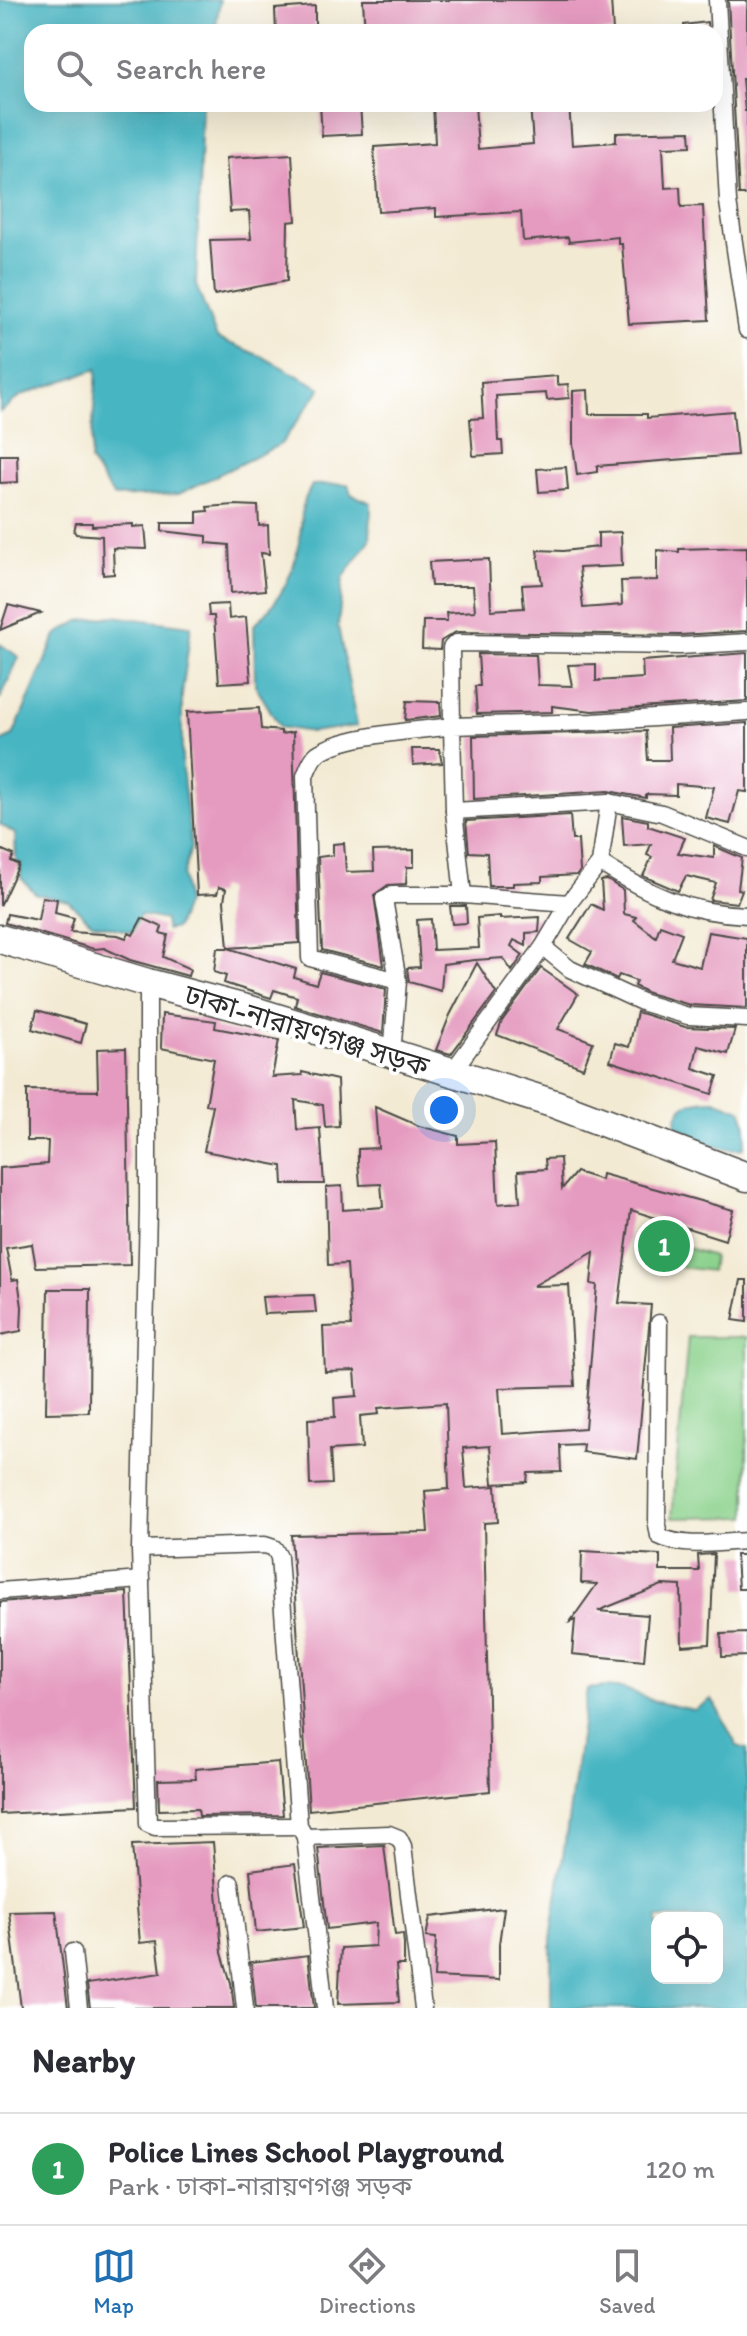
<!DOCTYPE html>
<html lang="en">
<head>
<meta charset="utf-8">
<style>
	body { margin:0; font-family:Itim,"Noto Sans Bengali",sans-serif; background:#f2f2f3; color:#2b2b33 }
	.controls { position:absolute; right:24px; bottom:24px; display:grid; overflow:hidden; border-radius:16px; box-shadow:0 8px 32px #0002 }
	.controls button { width:72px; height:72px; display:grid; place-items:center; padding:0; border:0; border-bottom:2px solid #e1e1e2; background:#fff; color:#2b2b33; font:40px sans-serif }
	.you { position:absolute; left:444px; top:1110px; width:28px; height:28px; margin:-20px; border:6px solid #fff; border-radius:50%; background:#1a73e8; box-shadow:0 0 0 12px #1a73e833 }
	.badge { display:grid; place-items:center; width:52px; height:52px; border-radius:50%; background:#1f6fb2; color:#fff; font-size:26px; font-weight:700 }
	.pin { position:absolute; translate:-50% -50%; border:4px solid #fff; box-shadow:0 2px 8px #0006 }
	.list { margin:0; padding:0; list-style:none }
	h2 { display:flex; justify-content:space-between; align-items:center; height:104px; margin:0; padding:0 32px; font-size:34px }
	h2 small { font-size:26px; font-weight:400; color:#7c7c81 }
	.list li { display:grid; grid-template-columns:52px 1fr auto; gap:24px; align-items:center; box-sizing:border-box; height:112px; padding:0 32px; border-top:2px solid #e1e1e2 }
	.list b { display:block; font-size:30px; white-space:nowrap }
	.list p { margin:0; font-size:26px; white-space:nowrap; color:#7c7c81 }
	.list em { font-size:26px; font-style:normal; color:#7c7c81 }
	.icon { flex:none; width:44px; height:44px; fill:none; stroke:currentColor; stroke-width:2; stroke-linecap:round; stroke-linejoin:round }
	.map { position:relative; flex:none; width:747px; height:2008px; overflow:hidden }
	.search { position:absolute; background:#fff; box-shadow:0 8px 32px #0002; left:24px; right:24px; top:24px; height:88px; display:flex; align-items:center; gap:20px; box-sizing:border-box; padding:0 28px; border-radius:24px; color:#7c7c81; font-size:30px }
	.sheet { height:216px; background:#fff }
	nav { display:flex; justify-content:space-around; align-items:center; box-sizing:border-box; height:112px; border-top:2px solid #e1e1e2; background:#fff; font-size:22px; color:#7c7c81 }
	nav a { display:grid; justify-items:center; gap:4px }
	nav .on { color:#1f6fb2 }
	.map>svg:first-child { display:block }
</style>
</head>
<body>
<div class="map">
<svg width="747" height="2008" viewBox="0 0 747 2008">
	<rect width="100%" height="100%" fill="#fff"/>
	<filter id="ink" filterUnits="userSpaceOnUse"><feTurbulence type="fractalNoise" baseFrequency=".0125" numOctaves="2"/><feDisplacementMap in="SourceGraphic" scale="16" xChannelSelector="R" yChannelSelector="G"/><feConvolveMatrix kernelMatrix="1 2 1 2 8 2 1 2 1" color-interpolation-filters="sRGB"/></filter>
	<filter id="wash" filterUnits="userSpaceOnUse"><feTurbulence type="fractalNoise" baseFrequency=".006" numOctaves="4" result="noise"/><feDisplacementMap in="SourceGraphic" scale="32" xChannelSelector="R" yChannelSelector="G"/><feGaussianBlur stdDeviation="1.8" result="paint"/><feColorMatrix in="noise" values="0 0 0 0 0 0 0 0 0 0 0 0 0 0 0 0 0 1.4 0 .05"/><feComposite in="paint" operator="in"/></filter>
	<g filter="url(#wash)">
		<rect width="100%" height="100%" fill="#f3ead3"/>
		<!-- green -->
		<g fill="#8bd18c" stroke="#5b7e5c" stroke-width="2">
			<path d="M649,1236L713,1256L711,1271L646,1263Z"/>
			<path d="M688,1337H747V1517L672,1518Z"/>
		</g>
		<!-- water -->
		<g fill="#47b5c2" stroke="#397076" stroke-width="2" fill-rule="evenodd">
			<path d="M0,0H220L215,32H32V104H202L196,285L217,338L263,357L321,388L281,444L179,494L114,497L90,461L97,369L22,395L0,412Z"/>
			<path d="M348,484L351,494L371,503L370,540L343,578L338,626L357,726L311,732L280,727L255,685L254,625C284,598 298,566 301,526C303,503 301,506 312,485Z"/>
			<path d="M113,616L191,626L182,695V767L191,847L183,876L186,902L176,928L166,930L165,920L140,915L132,932L92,923L68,901L36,894L21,878L20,863L16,862L15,834L0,824V742L13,736L56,635L79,621Z"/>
			<path d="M0,644L19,657L0,699Z"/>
			<path d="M715,1100L741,1110C747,1121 747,1136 744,1148C713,1153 701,1136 676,1126C676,1101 695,1101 715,1100Z"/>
			<path d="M606,1687L625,1689L657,1702L694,1710L712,1699L737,1746L747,1749V2008H551V1939L587,1689ZM657,1918H717V1978H657Z"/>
		</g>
		<g id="blocks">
			<!-- building -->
			<g fill="#e59bc0" fill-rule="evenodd">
				<path d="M363,0H611L613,32H365Z"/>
				<path d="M728,0H747V79H742L745,111H747V195H739Z"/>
				<path d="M315,6V32H276L275,9Z"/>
				<path d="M707,22L708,32H684V25Z"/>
				<path d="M320,104H360L362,134L322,136Z"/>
				<path d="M433,104H475L478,149L533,144L530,104H569L572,145L616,142V133L690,131L691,146L663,147L665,188L680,187L681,207L703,206L709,320L629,324L622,244H618V237L569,242L568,237L523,241L521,212L436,217V208L378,212L374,147L435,143Z"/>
				<path d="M292,154L296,221L288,222L287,281L214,295L210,240L251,239L249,211L230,212L226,158Z"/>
				<path d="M557,376V385L568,384L569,398L547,400L546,393L496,396L498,441H502L503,454L473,456L470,419L483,418L481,382Z"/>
				<path d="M588,390L589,414H647V418L733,411L737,455L597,466V472L577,475L573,444V391Z"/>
				<path d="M0,455H17L18,482L0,483Z"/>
				<path d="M566,467L568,490L539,492L537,469Z"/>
				<path d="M234,505L258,506L259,526L268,525L269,554L261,553L265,590L231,593L229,545L207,543V536L162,531V523H197V512L208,511L207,507Z"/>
				<path d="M76,523H92V526L133,524V527L145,526L147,549L113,548L114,574L103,575L102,536L76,534L74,531Z"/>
				<path d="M621,532L622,566L579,568L583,608L622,605L621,581L657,580V550L679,552V549L747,547V631L680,635L456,632L441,641L440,650L422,649L423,621H447L446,613L475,611L473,586H431L429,562L489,559L491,610L524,608L522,585L542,584L537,550L563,551L598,547V533Z"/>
				<path d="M228,604L229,619L246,617L251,681L219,683L214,616H209L208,605Z"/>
				<path d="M8,605L41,613L0,630Z"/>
				<path d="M747,653V701L592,711L552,706V712L477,714L475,686H480L478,654L536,655L538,685L572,686L568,665L596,664V681L643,678L642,661Z"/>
				<path d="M407,701L440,702L441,716L405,720Z"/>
				<path d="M259,708L261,729L281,731V734L293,732L299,943L228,948L224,901L226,889L219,887L217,894L197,895L187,712Z"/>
				<path d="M747,723V792L739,791L730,824L706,818L714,787L676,784V795L646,794V798L608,791L474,799L473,736L646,731L648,760H670L669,728Z"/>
				<path d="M412,749H439L442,763L413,765Z"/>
				<path d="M570,815L572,840H578L580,871L577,875L542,877V882L513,883V886H489L487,853L469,852L466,821Z"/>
				<path d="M622,816L648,821V826L685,838L678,853L714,858V846L742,858L738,889L742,890L737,903L710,900L716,883L686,876L678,891L643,876L652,857L647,855L651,844L624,846Z"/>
				<path d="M344,843L346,872L374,871L373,851L414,850V867H407L406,884L388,885L374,895L384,966L322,950L318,857L333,855V844Z"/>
				<path d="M0,849L14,855L11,861L19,865L0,906Z"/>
				<path d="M607,880L623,890L624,914L636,917L634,920L656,937L660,925L682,933L672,959L700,967L708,932L747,938V1008L690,1005L648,993L634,986L636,981L619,975L617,979L585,964L592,952L569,939L591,904L603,910L601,881Z"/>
				<path d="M42,897L57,899L55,913L74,918L70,932L118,935L126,938L129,933L133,935L142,918L162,927L160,933L168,935L163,957L190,969L188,976L130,960L104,948L94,949L5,923L7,914L38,920Z"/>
				<path d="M450,906H466L467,923L452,924Z"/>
				<path d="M500,916V919L540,917L539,932L526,933V946L514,940L511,946L523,955L512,971L503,958L475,960L443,964L441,991L409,982L407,968L420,967L417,920L431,919L433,950L479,948L477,918Z"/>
				<path d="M217,948H228L296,969L294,977L316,984L320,972L386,989L383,1033L295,1006L297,997L274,990L271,998L224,983L226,976L214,972Z"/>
				<path d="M477,963L496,993L451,1054L436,1050L450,1015Z"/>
				<path d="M541,968L578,994L558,1029L593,1042L583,1068L497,1035L502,1021Z"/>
				<path d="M37,1010L86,1024L81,1043L32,1029Z"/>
				<path d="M637,1012L685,1027L735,1029L728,1054L698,1046L693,1068L718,1076L712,1094L610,1061L615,1043L629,1047Z"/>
				<path d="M162,1014L216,1021L215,1028L279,1040L272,1077L302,1075V1072L337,1080L339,1126L325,1127L323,1105L295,1100L297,1130L320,1128L324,1184H283L282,1166L204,1151L213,1106L206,1105L214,1059L161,1048Z"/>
				<path d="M126,1048L130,1265L36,1267L32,1244L6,1248L12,1280L18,1279L22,1307L21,1331L0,1335V1168L47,1164L48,1141H27V1090L98,1091L97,1049Z"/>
				<path d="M375,1107L419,1126L458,1136V1144L495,1142L498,1204L520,1202L518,1171L546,1169L545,1159L560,1158L562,1189L576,1172L601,1180L602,1174L733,1210L725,1240L631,1210L619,1303L651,1305L637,1459L582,1452L583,1444L560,1445L561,1472L528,1473L527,1482L493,1484L490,1446L463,1448L466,1488L496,1486L498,1522L484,1523L490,1791L309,1810L291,1535L428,1532L425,1491L449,1489L446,1403L378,1408L379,1414L360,1416L362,1448L330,1450L332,1484L310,1485L308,1419L335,1417L334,1398L357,1396L355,1371L325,1372L323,1327L351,1326L347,1264L328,1265L326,1187L342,1186L343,1210L383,1207L381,1184L360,1185L358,1161V1149L378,1148ZM594,1252L591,1284L597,1285L585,1428L502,1434L499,1388L575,1386L569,1285L533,1286Z"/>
				<path d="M741,1280H747V1322L733,1320Z"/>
				<path d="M48,1289H90L89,1412L46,1413Z"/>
				<path d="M314,1295L316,1312L264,1314L262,1297Z"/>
				<path d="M582,1551L660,1555V1571H699L698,1555L714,1554L710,1644L682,1646L681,1586L662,1585L598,1611L648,1615L644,1661L572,1654L575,1620L570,1622L597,1584L581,1583Z"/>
				<path d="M736,1555H747V1589H738Z"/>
				<path d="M127,1592L136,1807L0,1814V1602Z"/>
				<path d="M747,1633V1656L722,1657L721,1634Z"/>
				<path d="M278,1762L283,1815L199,1816L198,1809L159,1810L158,1780L196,1779L195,1769Z"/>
				<path d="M213,1842L222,1953L231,1983L234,2008H90L87,1984L161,1973L157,1941L140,1943L132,1845Z"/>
				<path d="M384,1845L395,1935L403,1934L404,1944V1965H396L399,2002L338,2004L341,1948L375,1946L376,1923L327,1929L318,1848Z"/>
				<path d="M295,1864L304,1927L256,1932L250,1870Z"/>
				<path d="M504,1908L499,1944V1980L434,1977L436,1938L426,1937L430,1917Z"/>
				<path d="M56,1911L68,2008H21L9,1912Z"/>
				<path d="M308,1955L314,2008H256L251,1962Z"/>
			</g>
		</g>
	</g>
	<g filter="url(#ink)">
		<use href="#blocks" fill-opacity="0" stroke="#494844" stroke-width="2"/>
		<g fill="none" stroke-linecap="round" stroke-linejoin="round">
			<!-- street casing -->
			<g stroke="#494844" stroke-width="19">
				<g id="street">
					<path d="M717,0L728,202L747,330"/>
					<path d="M454,811L609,802L662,813L747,848"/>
					<path d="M600,863C648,894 688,913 747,915"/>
					<path d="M569,903L600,863L609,802"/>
					<path d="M543,947L570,969L644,1003L688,1016L747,1019"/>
					<path d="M398,981L310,958L305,776C308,769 311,759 317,754C344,734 418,731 452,726L451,648L456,643L680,646L747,642"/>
					<path d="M148,983V1209L140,1549L265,1545L274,1548L279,1557L299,1826L305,1837L389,1834L399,1838L403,1846L423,2008"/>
					<path d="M392,1055L398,981L384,899L392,895H463L454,811L452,726L593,722L747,712"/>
					<path d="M452,1072L543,947L569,903L463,895"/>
					<path d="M659,1323L657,1525L659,1536C684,1549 720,1542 747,1541"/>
					<path d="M140,1549L148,1824L155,1827L299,1826"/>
					<path d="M0,1591L141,1580"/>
					<path d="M305,1837L325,2008"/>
					<path d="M231,1883L245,2008"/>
					<path d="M73,1952L79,2008"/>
				</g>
			</g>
			<!-- highway casing -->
			<g stroke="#494844" stroke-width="31">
				<path id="highway" d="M0,939L148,983L261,1013L555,1104L747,1177"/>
			</g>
			<!-- street -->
			<use href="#street" stroke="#fff" stroke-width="16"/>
			<!-- highway -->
			<use href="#highway" stroke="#fff" stroke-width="28"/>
		</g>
	</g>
	<g text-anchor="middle" stroke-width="8" stroke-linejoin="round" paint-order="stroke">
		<!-- street labels -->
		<g font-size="28" fill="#2b2b2b" stroke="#fff">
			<text transform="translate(307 1030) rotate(17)" y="10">ঢাকা-নারায়ণগঞ্জ সড়ক</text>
		</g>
	</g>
</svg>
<div class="controls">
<button><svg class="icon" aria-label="locate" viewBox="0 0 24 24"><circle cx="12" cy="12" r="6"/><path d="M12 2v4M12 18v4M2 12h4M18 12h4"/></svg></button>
</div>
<div class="you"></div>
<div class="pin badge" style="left:664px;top:1246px;background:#2e9e5b">1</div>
<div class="search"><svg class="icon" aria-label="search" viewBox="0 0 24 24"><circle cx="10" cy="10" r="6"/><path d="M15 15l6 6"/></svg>Search here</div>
</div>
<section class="sheet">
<h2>Nearby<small></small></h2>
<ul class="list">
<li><span class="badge" style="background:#2e9e5b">1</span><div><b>Police Lines School Playground</b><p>Park · ঢাকা-নারায়ণগঞ্জ সড়ক</p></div><em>120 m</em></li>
</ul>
</section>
<nav>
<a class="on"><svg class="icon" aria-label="map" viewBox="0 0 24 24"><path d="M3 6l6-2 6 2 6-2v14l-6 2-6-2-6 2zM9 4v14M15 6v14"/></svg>Map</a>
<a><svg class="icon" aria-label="directions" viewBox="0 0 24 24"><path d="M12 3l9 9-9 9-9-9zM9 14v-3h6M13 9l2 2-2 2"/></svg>Directions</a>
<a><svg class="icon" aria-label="saved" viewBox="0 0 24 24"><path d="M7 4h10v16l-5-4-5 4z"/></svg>Saved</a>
</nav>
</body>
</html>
